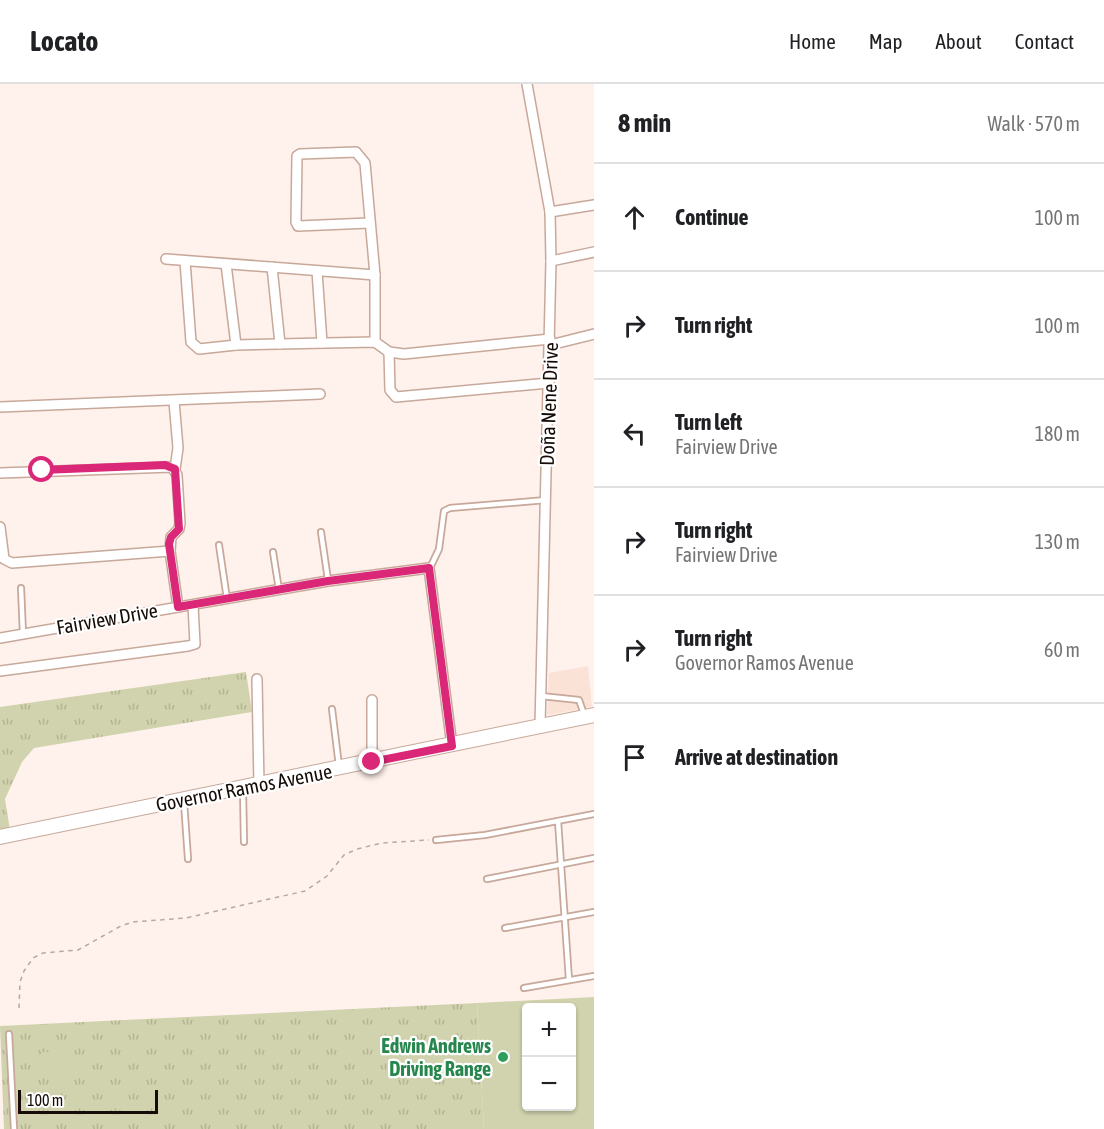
<!DOCTYPE html>
<html lang="en">
<head>
<meta charset="utf-8">
<style>
	body { margin:0; font-family:"Asap Condensed",sans-serif; background:#f2f2f2; color:#202124 }
	.controls { position:absolute; right:18px; bottom:18px; display:grid; overflow:hidden; border-radius:6px; box-shadow:0 2px 4px #0004 }
	.controls button { width:54px; height:54px; display:grid; place-items:center; padding:0; border:0; border-bottom:2px solid #e0e0e0; background:#fff; color:#202124; font:30px sans-serif }
	.scale { position:absolute; left:18px; bottom:15px; width:140px; box-sizing:border-box; padding-left:6px; border:3px solid #160c07; border-top:0; font-size:16px; line-height:21px; white-space:nowrap; color:#160c07; -webkit-text-stroke:4px #fff; paint-order:stroke }
	.stop { position:absolute; width:18px; height:18px; margin:-14px; border:4px solid #db2777; border-radius:50%; background:#fff }
	.stop.end { background:#db2777; border-color:#fff; box-shadow:0 2px 6px #0008 }
	.list { margin:0; padding:0; list-style:none }
	h2 { display:flex; justify-content:space-between; align-items:center; height:78px; margin:0; padding:0 24px; font-size:26px }
	h2 small { font-size:20px; font-weight:400; color:#757577 }
	.list li { display:grid; grid-template-columns:39px 1fr auto; gap:18px; align-items:center; box-sizing:border-box; height:108px; padding:0 24px; border-top:2px solid #e0e0e0 }
	.list b { display:block; font-size:22px; white-space:nowrap }
	.list p { margin:0; font-size:20px; white-space:nowrap; color:#757577 }
	.list em { font-size:20px; font-style:normal; color:#757577 }
	.icon { flex:none; width:33px; height:33px; fill:none; stroke:currentColor; stroke-width:2; stroke-linecap:round; stroke-linejoin:round }
	.map { position:relative; flex:none; width:594px; height:1045px; overflow:hidden }
	header { display:flex; align-items:center; gap:36px; box-sizing:border-box; height:84px; padding:0 30px; background:#fff; border-bottom:2px solid #e0e0e0 }
	header strong { font-size:28px }
	nav { display:flex; gap:33px; margin-inline-start:auto; font-size:21px }
	main { display:flex }
	aside { flex:1; background:#fff }
	.map>svg:first-child { display:block }
</style>
</head>
<body>
<header>
<strong>Locato</strong>
<nav><a>Home</a><a>Map</a><a>About</a><a>Contact</a></nav>
</header>
<main>
<div class="map">
<svg width="594" height="1045" viewBox="0 0 594 1045">
	<defs>
		<pattern id="grass-tufts" width="24" height="20" patternUnits="userSpaceOnUse" patternTransform="scale(1.5)"><rect width="24" height="20" fill="#d0d3ad"/><path d="M3 7l-1-3M5 7V3M7 7l1-3M15 17l-1-3M17 17v-4M19 17l1-3" fill="none" stroke="#b2b493"/></pattern>
	</defs>
	<rect width="100%" height="100%" fill="#fff1ec"/>
	<!-- built -->
	<path fill="#fbe2d7" d="M588,582L592,623L547,631L549,589Z"/>
	<!-- grass -->
	<g fill="url(#grass-tufts)">
		<path d="M246,588L252,628L34,664L22,678L5,715L10,746L0,748V623Z"/>
		<path d="M477,919L484,1045H4L0,942Z"/>
	</g>
	<!-- park -->
	<g fill="#d0d3ad" fill-rule="evenodd">
		<path d="M594,913V1045H484L477,919ZM526,924H572V1022H526Z"/>
		<path d="M45,967L70,977V984L57,993L48,992L39,978L38,972Z"/>
		<path d="M457,1030L468,1036L471,1045H443L448,1033Z"/>
	</g>
	<g fill="none" stroke-linecap="round" stroke-linejoin="round">
		<!-- lane casing -->
		<g stroke="#c7a89a" stroke-width="8">
			<g id="lane">
				<path d="M321,448L328,496"/>
				<path d="M219,461L227,515"/>
				<path d="M273,468L279,506"/>
				<path d="M430,484L439,465L444,427L450,424L546,416"/>
				<path d="M21,504L23,550"/>
				<path d="M541,612L579,616L584,630"/>
				<path d="M332,625L339,682"/>
				<path d="M243,706L244,758"/>
				<path d="M184,718L188,775"/>
				<path d="M558,737L569,896"/>
				<path d="M436,756L485,751L594,730"/>
				<path d="M487,795L594,774"/>
				<path d="M505,844L594,828"/>
				<path d="M524,904L594,892"/>
				<path d="M9,950L14,1045"/>
			</g>
		</g>
		<!-- street casing -->
		<g stroke="#c7a89a" stroke-width="12">
			<g id="street">
				<path d="M527,0L550,128L551,177L540,642"/>
				<path d="M550,128L594,121"/>
				<path d="M369,139L298,142L296,138L297,72L300,70L356,68L365,79L375,191V258"/>
				<path d="M166,175L375,191"/>
				<path d="M185,177L191,258L199,265L236,261L375,258L389,268L404,270L550,255"/>
				<path d="M551,177L594,168"/>
				<path d="M226,180L236,261"/>
				<path d="M272,183L280,260"/>
				<path d="M317,187L322,259"/>
				<path d="M550,261L594,250"/>
				<path d="M389,268L390,306L396,313L549,299"/>
				<path d="M174,317L178,364L175,385"/>
				<path d="M0,323L320,310"/>
				<path d="M0,389L172,383L177,391L180,439L179,445L171,453L170,467"/>
				<path d="M0,443L4,475L12,479L170,467L178,523"/>
				<path d="M0,554L328,497L429,484L452,662"/>
				<path d="M0,587L188,562L195,560L193,521"/>
				<path d="M257,595L259,702"/>
				<path d="M372,678V616"/>
			</g>
		</g>
		<!-- secondary casing -->
		<g stroke="#c7a89a" stroke-width="16">
			<path id="secondary" d="M0,753L594,631"/>
		</g>
		<!-- path -->
		<path stroke="#b6a9a4" stroke-width="1.5" stroke-dasharray="4.5 4.5" stroke-linecap="butt" d="M19,924L20,898L24,887L33,874L43,869L78,866L119,843L132,838L186,834L305,807L327,792L344,771L357,765L382,759L429,756"/>
		<!-- lane -->
		<use href="#lane" stroke="#fff" stroke-width="4.5"/>
		<!-- street -->
		<use href="#street" stroke="#fff" stroke-width="9"/>
		<!-- secondary -->
		<use href="#secondary" stroke="#fff" stroke-width="14"/>
	</g>
	<g fill="none" stroke-linecap="round" stroke-linejoin="round">
		<!-- route -->
		<path stroke="#db2777" stroke-width="8" d="M42,386L165,381L175,385L179,445L171,453L169,460L178,523L328,497L429,484L452,662L372,678"/>
	</g>
	<!-- markers -->
	<circle fill="#2e9e5b" stroke="#fff" stroke-width="2" cx="503" cy="973" r="6"/>
	<g text-anchor="middle" stroke-width="4.5" stroke-linejoin="round" paint-order="stroke">
		<!-- street labels -->
		<g font-size="20" fill="#160c07" stroke="#fff">
			<text transform="translate(549 320) rotate(-88)" y="7">Doña Nene Drive</text>
			<text transform="translate(107 535) rotate(-10)" y="7">Fairview Drive</text>
			<text transform="translate(244 704) rotate(-11)" y="7">Governor Ramos Avenue</text>
		</g>
		<!-- leisure labels -->
		<g font-size="20" font-weight="bold" fill="#27864d" stroke="#fff" text-anchor="end">
			<text x="491" y="969">Edwin Andrews<tspan x="491" dy="23">Driving Range</tspan></text>
		</g>
	</g>
</svg>
<div class="controls">
<button>+</button>
<button>−</button>
</div>
<div class="scale">100 m</div>
<div class="stop" style="left:42px;top:386px"></div>
<div class="stop end" style="left:372px;top:678px"></div>
</div>
<aside>
<h2>8 min<small>Walk · 570 m</small></h2>
<ul class="list">
<li><svg class="icon" aria-label="ahead" viewBox="0 0 24 24"><path d="M12 20V5M6 11l6-6 6 6"/></svg><div><b>Continue</b></div><em>100 m</em></li>
<li><svg class="icon" aria-label="right" viewBox="0 0 24 24"><path d="M7 20v-9h11M14 6l5 5-5 5"/></svg><div><b>Turn right</b></div><em>100 m</em></li>
<li><svg class="icon" aria-label="left" viewBox="0 0 24 24"><path d="M17 20v-9H6M10 6l-5 5 5 5"/></svg><div><b>Turn left</b><p>Fairview Drive</p></div><em>180 m</em></li>
<li><svg class="icon" aria-label="right" viewBox="0 0 24 24"><path d="M7 20v-9h11M14 6l5 5-5 5"/></svg><div><b>Turn right</b><p>Fairview Drive</p></div><em>130 m</em></li>
<li><svg class="icon" aria-label="right" viewBox="0 0 24 24"><path d="M7 20v-9h11M14 6l5 5-5 5"/></svg><div><b>Turn right</b><p>Governor Ramos Avenue</p></div><em>60 m</em></li>
<li><svg class="icon" aria-label="arrive" viewBox="0 0 24 24"><path d="M6 21V4h12l-3 4 3 4H6"/></svg><div><b>Arrive at destination</b></div></li>
</ul>
</aside>
</main>
</body>
</html>
